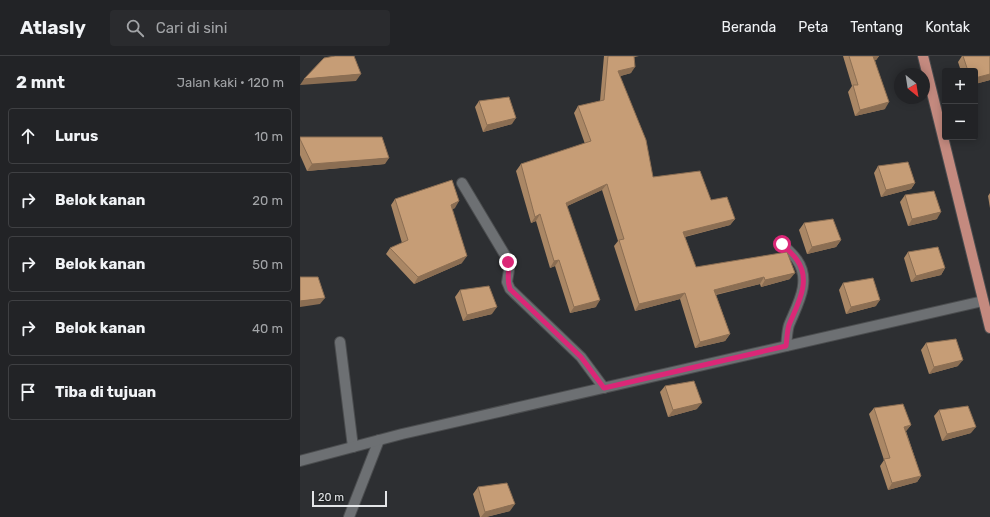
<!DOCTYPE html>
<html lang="id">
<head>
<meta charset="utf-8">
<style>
	body { margin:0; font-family:Rubik,sans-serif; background:#2a2b2e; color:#f1f3f6 }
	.controls { position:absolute; right:12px; top:12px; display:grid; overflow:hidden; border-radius:4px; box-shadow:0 2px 10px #0003 }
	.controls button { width:36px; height:36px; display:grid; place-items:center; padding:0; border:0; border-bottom:1px solid #3f4043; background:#222326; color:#f1f3f6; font:20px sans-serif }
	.compass { position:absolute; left:594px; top:12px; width:36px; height:36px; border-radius:50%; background:#222326; box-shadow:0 2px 10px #0003; rotate:150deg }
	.scale { position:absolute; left:12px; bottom:10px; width:75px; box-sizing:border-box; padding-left:4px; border:2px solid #e3e5e7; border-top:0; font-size:11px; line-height:14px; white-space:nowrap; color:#e3e5e7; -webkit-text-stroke:3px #232628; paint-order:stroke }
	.stop { position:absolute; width:12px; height:12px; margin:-9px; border:3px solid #db2777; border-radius:50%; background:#fff }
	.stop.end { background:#db2777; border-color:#fff; box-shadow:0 1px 4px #0008 }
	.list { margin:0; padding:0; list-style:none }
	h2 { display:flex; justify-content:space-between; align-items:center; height:52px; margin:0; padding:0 16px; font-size:17px }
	h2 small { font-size:13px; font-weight:400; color:#a2a4a7 }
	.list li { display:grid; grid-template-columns:26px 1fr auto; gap:12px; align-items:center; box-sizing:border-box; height:56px; margin:0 8px 8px; padding:0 8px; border:1px solid #3f4043; border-radius:4px }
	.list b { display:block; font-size:15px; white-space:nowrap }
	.list em { font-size:13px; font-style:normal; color:#a2a4a7 }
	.icon { flex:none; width:22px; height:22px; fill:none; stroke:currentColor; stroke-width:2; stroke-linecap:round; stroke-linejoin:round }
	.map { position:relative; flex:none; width:690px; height:461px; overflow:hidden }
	header { display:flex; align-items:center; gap:24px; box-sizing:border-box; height:56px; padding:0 20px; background:#222326; border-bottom:1px solid #3f4043 }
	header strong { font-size:19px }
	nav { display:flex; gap:22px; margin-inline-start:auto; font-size:14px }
	.search { width:280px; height:36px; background:#2a2b2e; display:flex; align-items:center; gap:10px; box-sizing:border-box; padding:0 14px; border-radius:4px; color:#a2a4a7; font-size:15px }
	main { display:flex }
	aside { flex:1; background:#222326 }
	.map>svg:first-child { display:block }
</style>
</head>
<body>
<header>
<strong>Atlasly</strong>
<div class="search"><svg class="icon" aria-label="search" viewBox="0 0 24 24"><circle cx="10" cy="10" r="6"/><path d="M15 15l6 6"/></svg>Cari di sini</div>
<nav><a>Beranda</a><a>Peta</a><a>Tentang</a><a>Kontak</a></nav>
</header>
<main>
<aside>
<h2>2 mnt<small>Jalan kaki · 120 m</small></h2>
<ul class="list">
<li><svg class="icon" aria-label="ahead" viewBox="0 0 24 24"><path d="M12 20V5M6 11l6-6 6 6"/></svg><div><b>Lurus</b></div><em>10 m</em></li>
<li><svg class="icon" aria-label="right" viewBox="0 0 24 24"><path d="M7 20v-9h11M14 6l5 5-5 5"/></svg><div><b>Belok kanan</b></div><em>20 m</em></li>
<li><svg class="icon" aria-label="right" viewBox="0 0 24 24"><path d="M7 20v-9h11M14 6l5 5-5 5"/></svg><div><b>Belok kanan</b></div><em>50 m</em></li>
<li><svg class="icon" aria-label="right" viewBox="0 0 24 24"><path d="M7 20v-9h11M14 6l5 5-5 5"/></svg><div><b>Belok kanan</b></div><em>40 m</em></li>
<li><svg class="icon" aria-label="arrive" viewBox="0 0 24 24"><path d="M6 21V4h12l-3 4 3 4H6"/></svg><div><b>Tiba di tujuan</b></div></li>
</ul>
</aside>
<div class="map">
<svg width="690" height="461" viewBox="0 0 690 461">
	<rect width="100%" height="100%" fill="#2d2f32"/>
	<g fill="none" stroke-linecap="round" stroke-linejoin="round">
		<!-- street casing -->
		<g stroke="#4b4d4f" stroke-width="12">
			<g id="street">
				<path d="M162,127L205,199L209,214L207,226L210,233L281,301L304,332"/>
				<path d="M482,188C487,193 493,198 497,204C512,225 497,249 489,269C487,275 487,283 486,290"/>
				<path d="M40,286L53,391"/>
				<path d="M49,461L79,384"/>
			</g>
		</g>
		<!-- secondary casing -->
		<g stroke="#4b4d4f" stroke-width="12">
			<path id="secondary" d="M0,405L102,378L683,245"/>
		</g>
		<!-- primary casing -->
		<g stroke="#4b4d4f" stroke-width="12">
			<path id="primary" d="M623,0L690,272"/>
		</g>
		<!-- street -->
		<use href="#street" stroke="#6d7073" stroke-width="10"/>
		<!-- secondary -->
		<use href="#secondary" stroke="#6d7073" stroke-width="10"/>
		<!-- primary -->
		<use href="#primary" stroke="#c48a7f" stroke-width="10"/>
	</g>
	<!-- wall -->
	<g fill="#aa8765">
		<path d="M304,0H339L334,1L331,17L320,20L353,121L411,144L435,163L430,169L385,181L396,211L490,223L461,231L460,228L416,239L430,278L425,285L395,292L380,243L335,255L314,190L318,185L302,134L267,150L296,251L270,257L255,210L250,212L236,165L231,167L216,115L221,108L285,88L274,57L278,50L300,45Z"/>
		<path d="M543,0H579L576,4H575L585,53L555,60L548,36L552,30Z"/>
		<path d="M662,0H690V24L675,28V15H661L658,6Z"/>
		<path d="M179,45L212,68L183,76L175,51Z"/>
		<path d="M0,81L85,108L7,115L0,99Z"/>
		<path d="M578,110L615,127L611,133L581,141L574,117Z"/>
		<path d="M690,137V152L688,140Z"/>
		<path d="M605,139L637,163L608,170L600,146Z"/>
		<path d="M95,143L155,152L152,153L162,207L114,228L86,198L90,192L102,187L91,149Z"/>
		<path d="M504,167L541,184L536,191L507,198L499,174Z"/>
		<path d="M608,196L645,212L641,219L611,226L604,202Z"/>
		<path d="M543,227L576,250L546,258L539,234Z"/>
		<path d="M160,234L192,258L163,265L155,241Z"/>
		<path d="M626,287L658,310L629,318L621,294Z"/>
		<path d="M365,330L397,353L368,361L360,336Z"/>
		<path d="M574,352L611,369L606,375L621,420L617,426L588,434L580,410L584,404L569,358Z"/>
		<path d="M639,354L671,377L642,385L634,360Z"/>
		<path d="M178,431L210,455L186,461H180L173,438Z"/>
	</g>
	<!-- shaded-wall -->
	<g fill="#8b6e53">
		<path d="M573,0H579L576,4L569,6Z"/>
		<path d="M335,11L331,17L314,22L318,15Z"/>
		<path d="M61,18L56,25L0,29L4,23Z"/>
		<path d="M690,18V24L675,28V22Z"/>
		<path d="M589,46L585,53L555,60L560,54Z"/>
		<path d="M216,62L212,68L183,76L187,69Z"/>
		<path d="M89,102L85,108L7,115L12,108Z"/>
		<path d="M615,127L611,133L581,141L586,134Z"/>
		<path d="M307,128L302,134L261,153L266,147Z"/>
		<path d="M159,145L155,152L146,156L151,149Z"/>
		<path d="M641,156L637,163L608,170L612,163Z"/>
		<path d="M240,158L236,165L231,167L235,161Z"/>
		<path d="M435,163L430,169L379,182L383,176Z"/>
		<path d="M541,184L536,191L507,198L512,191Z"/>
		<path d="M167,200L162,207L114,228L118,221Z"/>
		<path d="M259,204L255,210L250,212L254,205Z"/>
		<path d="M645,212L641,219L611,226L616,220Z"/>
		<path d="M495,217L490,223L461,231L465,224Z"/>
		<path d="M464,221L460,228L409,240L414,234Z"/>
		<path d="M385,237L380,243L335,255L339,248Z"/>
		<path d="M25,242L20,248L0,251V245Z"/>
		<path d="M300,244L296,251L270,257L274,251Z"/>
		<path d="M580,244L576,250L546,258L551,251Z"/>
		<path d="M197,251L192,258L163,265L167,259Z"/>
		<path d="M430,278L425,285L395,292L400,286Z"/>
		<path d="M663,304L658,310L629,318L634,311Z"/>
		<path d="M402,347L397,353L368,361L373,354Z"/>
		<path d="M611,369L606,375L599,377L604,371Z"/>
		<path d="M676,371L671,377L642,385L647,378Z"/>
		<path d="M621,420L617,426L588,434L592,427Z"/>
		<path d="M215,448L210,455L186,461H181L185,456Z"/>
	</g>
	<!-- building -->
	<g fill="#c69d76" stroke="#8b6e53">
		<path d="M35,0H54L61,18L4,23L24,2Z"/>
		<path d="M308,0H334L335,11L318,15L346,84L353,121L400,115L411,144L427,141L435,163L383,176L396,211L487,196L495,217L465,224L464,221L414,234L430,278L400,286L385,237L339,248L319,184L324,183L307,128L266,147L300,244L274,251L259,204L254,205L240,158L235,161L221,108L291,85L278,50L304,44Z"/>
		<path d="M549,0H573L589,46L560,54L553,29H558Z"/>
		<path d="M663,0H690V18L675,22V15H668Z"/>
		<path d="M209,41L216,62L187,69L179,45Z"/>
		<path d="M0,81H82L89,102L12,108L0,83Z"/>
		<path d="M608,106L615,127L586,134L578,110Z"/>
		<path d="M152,124L159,145L151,149L167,200L118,221L90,192L108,184L95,143Z"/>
		<path d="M634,135L641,156L612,163L605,139Z"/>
		<path d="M533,163L541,184L512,191L504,167Z"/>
		<path d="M638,191L645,212L616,220L608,196Z"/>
		<path d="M0,221H18L25,242L0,245Z"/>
		<path d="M573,222L580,244L551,251L543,227Z"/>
		<path d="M189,230L197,251L167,259L160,234Z"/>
		<path d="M656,283L663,304L634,311L626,287Z"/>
		<path d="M394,325L402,347L373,354L365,330Z"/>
		<path d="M603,348L611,369L604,371L621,420L592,427L584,403L590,402L574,352Z"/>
		<path d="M668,350L676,371L647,378L639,354Z"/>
		<path d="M207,427L215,448L185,456L178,431Z"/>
	</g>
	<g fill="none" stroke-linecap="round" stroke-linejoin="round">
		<!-- route -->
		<path stroke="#db2777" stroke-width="5" d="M208,206C210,216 206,223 210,233L281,301L304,332L486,290C487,283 487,275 489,269C497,249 512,225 497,204C493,198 487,193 482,188"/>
	</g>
</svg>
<div class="controls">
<button>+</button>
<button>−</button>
</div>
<svg class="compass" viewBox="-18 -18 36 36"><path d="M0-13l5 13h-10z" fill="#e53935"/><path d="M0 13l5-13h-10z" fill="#a2a4a7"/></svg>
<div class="scale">20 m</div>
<div class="stop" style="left:482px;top:188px"></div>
<div class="stop end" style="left:208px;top:206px"></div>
</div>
</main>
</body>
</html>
